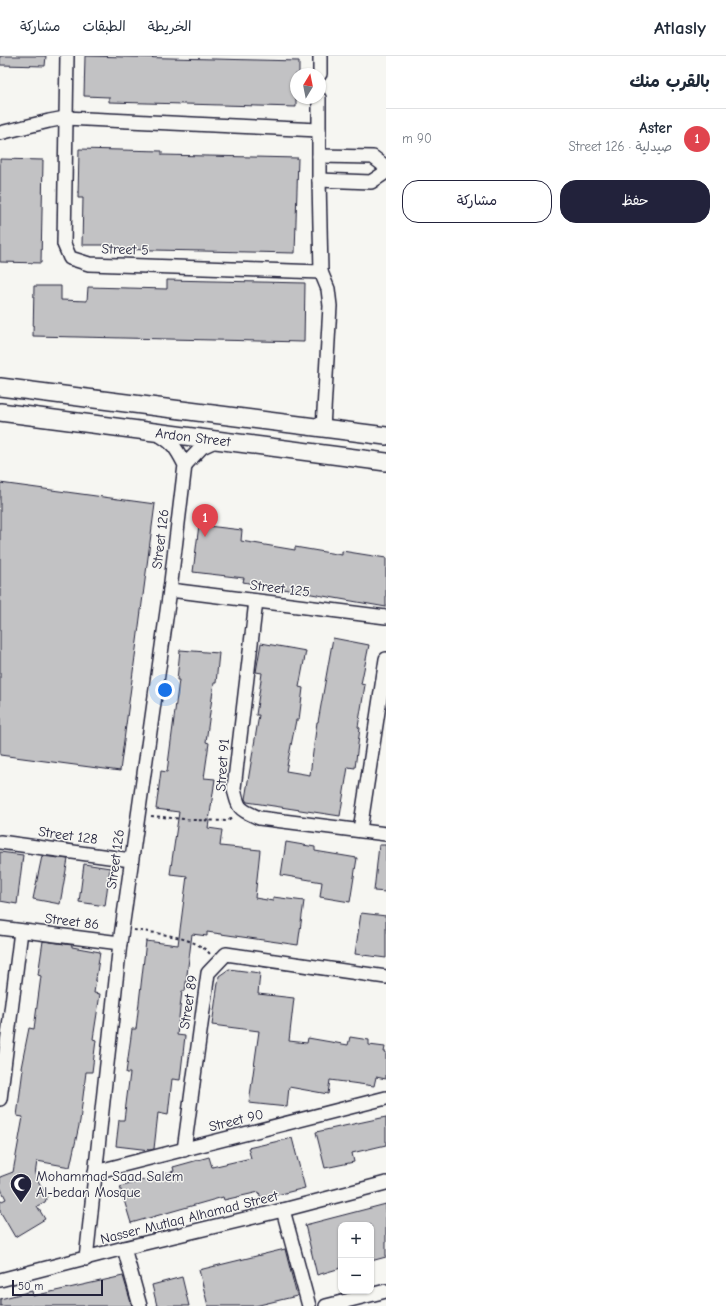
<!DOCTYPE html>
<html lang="ar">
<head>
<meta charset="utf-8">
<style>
	body { margin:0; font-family:"Comic Neue","Playpen Sans Arabic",sans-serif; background:#f6f6f7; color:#1f2937; direction:rtl }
	.controls { position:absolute; right:12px; bottom:12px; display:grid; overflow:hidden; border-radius:8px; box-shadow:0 1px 3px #0004 }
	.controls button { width:36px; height:36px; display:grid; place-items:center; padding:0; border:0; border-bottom:1px solid #e0e1e3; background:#fff; color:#1f2937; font:20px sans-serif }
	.compass { position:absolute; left:290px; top:12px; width:36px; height:36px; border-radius:50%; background:#fff; box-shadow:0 1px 3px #0004; rotate:10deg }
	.scale { position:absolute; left:12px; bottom:10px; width:91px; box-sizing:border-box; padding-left:4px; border:2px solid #22223b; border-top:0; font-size:11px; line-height:14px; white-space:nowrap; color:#22223b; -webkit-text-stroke:3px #f6f6f2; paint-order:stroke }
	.you { position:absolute; left:165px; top:634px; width:14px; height:14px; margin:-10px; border:3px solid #fff; border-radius:50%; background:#1a73e8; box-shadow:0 0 0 6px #1a73e833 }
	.badge { display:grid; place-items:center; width:26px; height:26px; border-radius:50%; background:#22223b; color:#fff; font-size:13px; font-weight:700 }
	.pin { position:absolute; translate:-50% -33px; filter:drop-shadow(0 1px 2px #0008) }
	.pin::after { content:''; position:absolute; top:21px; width:14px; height:12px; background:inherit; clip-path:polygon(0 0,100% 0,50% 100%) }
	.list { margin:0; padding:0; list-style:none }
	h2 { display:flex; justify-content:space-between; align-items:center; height:52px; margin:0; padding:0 16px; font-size:17px }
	h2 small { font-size:13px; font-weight:400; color:#747a83 }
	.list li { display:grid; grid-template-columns:26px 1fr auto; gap:12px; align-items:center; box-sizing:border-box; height:60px; padding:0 16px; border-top:1px solid #e0e1e3 }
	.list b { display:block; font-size:15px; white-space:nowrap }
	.list p { margin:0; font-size:13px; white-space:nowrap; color:#747a83 }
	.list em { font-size:13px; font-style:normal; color:#747a83 }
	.actions { display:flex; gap:8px; padding:12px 16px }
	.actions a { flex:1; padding:9px 0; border:1px solid #22223b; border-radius:16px; text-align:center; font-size:14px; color:#22223b }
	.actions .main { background:#22223b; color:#fff }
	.map { position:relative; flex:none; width:386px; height:1250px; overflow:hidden; direction:ltr }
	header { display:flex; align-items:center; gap:24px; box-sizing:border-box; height:56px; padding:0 20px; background:#fff; border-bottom:1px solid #e0e1e3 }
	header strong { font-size:19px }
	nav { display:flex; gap:22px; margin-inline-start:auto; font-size:14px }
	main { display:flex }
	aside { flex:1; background:#fff }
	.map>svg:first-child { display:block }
</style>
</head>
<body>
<header>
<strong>Atlasly</strong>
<nav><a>الخريطة</a><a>الطبقات</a><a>مشاركة</a></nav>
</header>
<main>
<aside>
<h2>بالقرب منك<small></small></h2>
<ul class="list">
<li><span class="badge" style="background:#e0444e">1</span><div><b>Aster</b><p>صيدلية · Street 126</p></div><em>90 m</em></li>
</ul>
<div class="actions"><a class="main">حفظ</a><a>مشاركة</a></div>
</aside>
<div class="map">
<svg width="386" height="1250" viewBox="0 0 386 1250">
	<rect width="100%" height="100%" fill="#f6f6f2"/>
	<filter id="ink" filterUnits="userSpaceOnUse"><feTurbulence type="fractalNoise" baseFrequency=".025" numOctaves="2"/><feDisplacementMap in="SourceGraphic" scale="8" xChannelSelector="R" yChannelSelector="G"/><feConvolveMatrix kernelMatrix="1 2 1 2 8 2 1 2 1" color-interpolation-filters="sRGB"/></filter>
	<g filter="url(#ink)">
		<!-- building -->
		<g fill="#c2c2c4" stroke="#22223b">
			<path d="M0,0H46L45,10L0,9Z"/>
			<path d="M85,0L299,5V18H296V51L109,46V41L84,40Z"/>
			<path d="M79,93L162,95V99L298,102L295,197L108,193V189H82L83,142H78Z"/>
			<path d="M0,103L43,104L41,207L0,206Z"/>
			<path d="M167,224L305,227L304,286L33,280L34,230H61V244L87,245L88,231L167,233Z"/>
			<path d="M0,427L155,448L120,715L0,699Z"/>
			<path d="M199,469L242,474L241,485L295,494V491L342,499V495L386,502V551L243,526L244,522L193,516Z"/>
			<path d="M333,582L369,589L361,628L365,629L358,671L360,672L355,712L348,711L340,760L247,746L245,743L259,659H256L262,617L256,616L261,587L306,595L299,631L303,632L299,664H296L286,715L310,719L317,666H318Z"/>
			<path d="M180,594L219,597L216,627H214L206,686L209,687L204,722L215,723L208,772L222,774L220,790L260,794L255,842L273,845V841L304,845L298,889L207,876V880L192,878L185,935H182L177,979L185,980L180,1024L172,1023L168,1059L158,1057L154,1093L150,1094L116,1090L119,1064H124L130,1017H126L132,973H136L146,885L178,889L187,820L170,818L179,756L156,753L161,715L167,716L179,624H177Z"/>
			<path d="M286,786L315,791V795L357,802L350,846L320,841L322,826L281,819Z"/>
			<path d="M379,789H386V836L374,835Z"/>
			<path d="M0,796L23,799L17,848L0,845Z"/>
			<path d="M42,800L68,803L60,848L33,843Z"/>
			<path d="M84,808L110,812L105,850L79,846Z"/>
			<path d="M361,857L386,860V902L355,898Z"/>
			<path d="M43,885L72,889V891L100,896L94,937L100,938L93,983L96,984L92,1016H86L80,1065L70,1111L37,1105L35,1119L47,1141L45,1146L37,1150L45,1163L15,1181L0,1155V1146L6,1143L0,1131V1121L13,1116L23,1061L17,1060L23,1013L21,1012L29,972L34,973L41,920L38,919Z"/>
			<path d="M229,913L260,917L258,938L294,942L289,985L307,987L308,982L348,989L350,981L369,984V989L385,991L384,996H386V1023L376,1021L374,1030L330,1024L328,1038L289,1031L287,1051L249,1047L259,975L212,969L219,920Z"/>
			<path d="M386,1061V1089L352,1097L354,1106L325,1112L316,1076Z"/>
			<path d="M292,1082L305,1132L261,1143L259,1136L224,1144L223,1141L131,1167L120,1131L174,1115L173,1111L209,1101L212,1111L251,1102L248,1092Z"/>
			<path d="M386,1148V1201L371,1205V1169H341V1212L317,1219L305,1169Z"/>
			<path d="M285,1193L297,1240L255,1250H208L199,1214Z"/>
			<path d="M123,1220L132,1250H0V1243L32,1235L33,1240Z"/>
			<path d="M182,1221L189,1250H157L152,1229Z"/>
		</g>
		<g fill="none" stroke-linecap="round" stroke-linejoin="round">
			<!-- minor casing -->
			<g stroke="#22223b" stroke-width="16">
				<g id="minor">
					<path d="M67,0L64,188L70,202L89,208L321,216"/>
					<path d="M320,18V0"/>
					<path d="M319,42V124L321,216L328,233L330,250L323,372"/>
					<path d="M0,77L49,65L65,62L319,74"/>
					<path d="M319,100L373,101L386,111"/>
					<path d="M319,124L371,126L386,116"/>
					<path d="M185,409L202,391L217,384"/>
					<path d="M170,534L386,561"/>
					<path d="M256,545L234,732C238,754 240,753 259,762L386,778"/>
					<path d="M360,774L386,603"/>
					<path d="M0,786L131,804"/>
					<path d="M0,872L120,887"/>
					<path d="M0,1043L21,875"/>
					<path d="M184,1094L208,917L226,898L386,921"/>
					<path d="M95,1116L386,1042"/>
					<path d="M283,1154L309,1250"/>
					<path d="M124,1192L140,1250"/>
					<path d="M86,1203L120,887L170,534L185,409C176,392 174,387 156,377"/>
					<path d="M0,1224L124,1192L283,1154L386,1127"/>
					<path d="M326,1250L386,1235"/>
				</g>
			</g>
			<!-- major casing -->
			<g stroke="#22223b" stroke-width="20">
				<g id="major">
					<path d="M0,331L386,380"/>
					<path d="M0,356L386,406"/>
				</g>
			</g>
			<!-- path -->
			<g stroke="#22223b" stroke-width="2" stroke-dasharray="3 3" stroke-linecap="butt">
				<path d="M151,760L194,764L228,765L233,761"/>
				<path d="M134,874C156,877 196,881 210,898"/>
			</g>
			<!-- minor -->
			<use href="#minor" stroke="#f6f6f2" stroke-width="13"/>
			<!-- major -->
			<use href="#major" stroke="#f6f6f2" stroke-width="17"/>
		</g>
	</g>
	<!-- icons -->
	<defs>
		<g id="mosque-pin" transform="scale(1.15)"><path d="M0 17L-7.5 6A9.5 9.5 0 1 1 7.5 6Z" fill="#22223b" stroke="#f6f6f2"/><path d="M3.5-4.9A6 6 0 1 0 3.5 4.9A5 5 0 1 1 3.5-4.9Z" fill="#fff"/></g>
	</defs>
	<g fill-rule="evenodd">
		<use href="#mosque-pin" x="21" y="1128"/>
	</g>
	<g text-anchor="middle" stroke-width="3" stroke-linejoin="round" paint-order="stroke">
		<!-- street labels -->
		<g font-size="14" fill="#22223b" stroke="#f6f6f2">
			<text transform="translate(125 193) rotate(2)" y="5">Street 5</text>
			<text transform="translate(193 381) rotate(7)" y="5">Ardon Street</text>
			<text transform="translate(160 483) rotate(-83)" y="5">Street 126</text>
			<text transform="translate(280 532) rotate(7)" y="5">Street 125</text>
			<text transform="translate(222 709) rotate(-86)" y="5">Street 91</text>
			<text transform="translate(68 779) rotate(8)" y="5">Street 128</text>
			<text transform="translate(115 803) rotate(-82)" y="5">Street 126</text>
			<text transform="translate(72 865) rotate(7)" y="5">Street 86</text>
			<text transform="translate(188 946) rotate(-81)" y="5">Street 89</text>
			<text transform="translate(236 1064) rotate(-14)" y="5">Street 90</text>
			<text transform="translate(189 1161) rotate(-14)" y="5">Nasser Mutlaq Alhamad Street</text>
		</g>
		<!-- poi labels -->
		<g font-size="14" fill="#22223b" stroke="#f6f6f2" text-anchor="start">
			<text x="36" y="1125">Mohammad Saad Salem<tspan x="36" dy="16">Al-bedan Mosque</tspan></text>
		</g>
	</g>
</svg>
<div class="controls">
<button>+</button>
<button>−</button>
</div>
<svg class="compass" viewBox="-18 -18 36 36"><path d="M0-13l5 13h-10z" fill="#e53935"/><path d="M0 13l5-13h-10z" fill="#747a83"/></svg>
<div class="scale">50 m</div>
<div class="you"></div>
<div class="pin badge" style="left:205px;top:481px;background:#e0444e">1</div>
</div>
</main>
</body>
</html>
